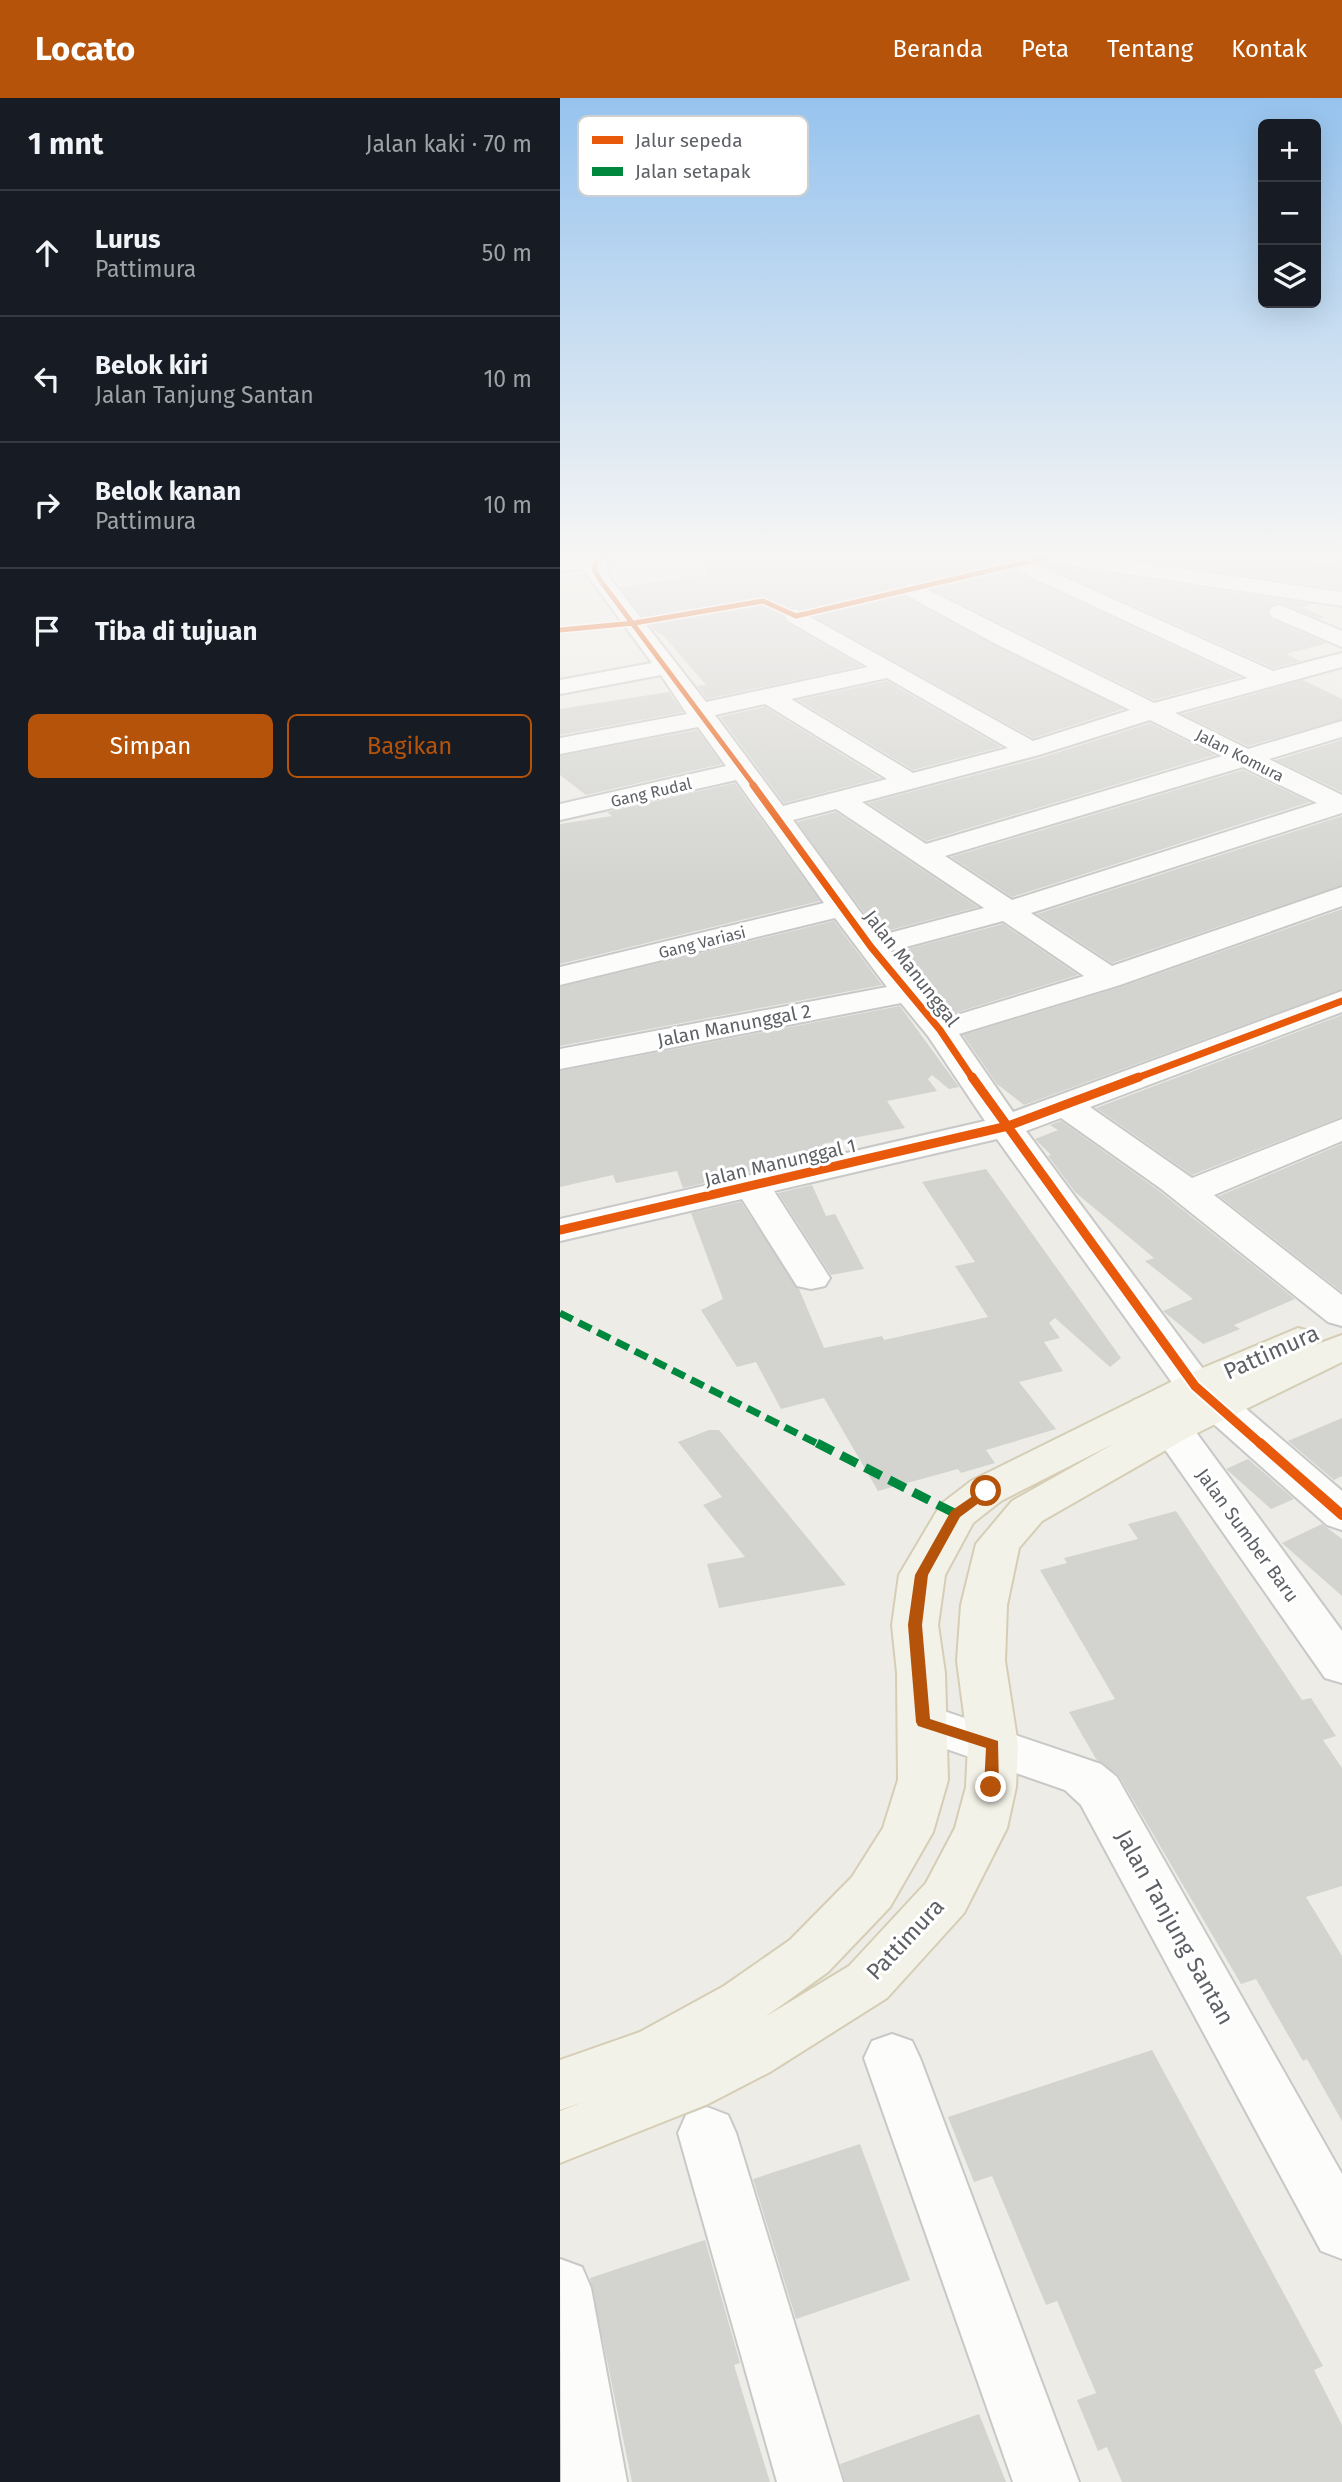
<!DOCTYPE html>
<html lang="id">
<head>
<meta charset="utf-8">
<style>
	body { margin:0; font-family:"Fira Sans",sans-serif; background:#20242c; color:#f1f3f6 }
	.controls { position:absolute; right:21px; top:21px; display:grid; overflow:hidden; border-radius:10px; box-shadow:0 7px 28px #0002 }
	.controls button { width:63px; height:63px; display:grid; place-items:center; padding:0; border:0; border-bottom:2px solid #363941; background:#171b24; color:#f1f3f6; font:35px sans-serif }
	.stop { position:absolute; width:21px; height:21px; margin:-16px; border:5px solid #b45309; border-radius:50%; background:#fff }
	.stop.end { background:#b45309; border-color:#fff; box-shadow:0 2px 7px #0008 }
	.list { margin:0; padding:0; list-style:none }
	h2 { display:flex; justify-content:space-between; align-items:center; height:91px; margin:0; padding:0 28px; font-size:30px }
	h2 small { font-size:23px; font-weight:400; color:#9ea1a6 }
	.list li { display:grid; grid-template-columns:46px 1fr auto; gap:21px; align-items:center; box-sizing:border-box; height:126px; padding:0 28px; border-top:2px solid #363941 }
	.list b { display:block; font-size:26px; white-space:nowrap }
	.list p { margin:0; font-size:23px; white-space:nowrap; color:#9ea1a6 }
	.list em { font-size:23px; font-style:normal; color:#9ea1a6 }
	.actions { display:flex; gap:14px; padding:21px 28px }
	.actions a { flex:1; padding:16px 0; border:2px solid #b45309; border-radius:10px; text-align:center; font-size:24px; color:#b45309 }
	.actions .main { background:#b45309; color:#fff }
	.icon { flex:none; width:38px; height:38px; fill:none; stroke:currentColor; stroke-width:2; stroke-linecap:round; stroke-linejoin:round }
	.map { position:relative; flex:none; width:782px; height:2384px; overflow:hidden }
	header { display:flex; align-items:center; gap:42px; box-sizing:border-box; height:98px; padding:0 35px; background:#b45309; color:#fff }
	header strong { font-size:33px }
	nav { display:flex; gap:38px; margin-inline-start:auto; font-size:24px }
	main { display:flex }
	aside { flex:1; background:#171b24 }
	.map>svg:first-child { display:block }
</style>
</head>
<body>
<header>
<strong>Locato</strong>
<nav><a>Beranda</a><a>Peta</a><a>Tentang</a><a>Kontak</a></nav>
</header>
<main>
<aside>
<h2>1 mnt<small>Jalan kaki · 70 m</small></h2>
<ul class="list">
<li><svg class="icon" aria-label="ahead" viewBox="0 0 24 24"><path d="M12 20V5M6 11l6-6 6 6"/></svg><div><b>Lurus</b><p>Pattimura</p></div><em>50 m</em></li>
<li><svg class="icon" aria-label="left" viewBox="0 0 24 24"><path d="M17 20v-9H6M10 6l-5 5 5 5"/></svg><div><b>Belok kiri</b><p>Jalan Tanjung Santan</p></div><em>10 m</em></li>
<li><svg class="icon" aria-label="right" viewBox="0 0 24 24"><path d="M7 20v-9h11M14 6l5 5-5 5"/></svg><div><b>Belok kanan</b><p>Pattimura</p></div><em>10 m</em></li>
<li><svg class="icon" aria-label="arrive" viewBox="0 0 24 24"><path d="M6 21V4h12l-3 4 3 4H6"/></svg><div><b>Tiba di tujuan</b></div></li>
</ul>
<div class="actions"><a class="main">Simpan</a><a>Bagikan</a></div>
</aside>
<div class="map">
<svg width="782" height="2384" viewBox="0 0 782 2384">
	<rect width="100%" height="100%" fill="#edece7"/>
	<!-- building -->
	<g fill="#d3d3d0">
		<path d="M148,455H453L462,461L452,467L457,475L680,579L594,602L353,482L345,484L341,491L345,499L563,611L473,640L235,508L227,510L223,517L227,525L301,568L147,601L137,588L146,587L104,538L94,532L60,489L146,477Z"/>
		<path d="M534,455H764L753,464L782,469V491Z"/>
		<path d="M481,466L753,506L741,509L765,519L759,521L719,504L710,508L707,515L711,521L767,545L726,556L741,563L713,570Z"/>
		<path d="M743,582L782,601V621L688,648L622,616Z"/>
		<path d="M327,583L441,649L353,672L238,602Z"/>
		<path d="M109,594L123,614L0,637V611Z"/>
		<path d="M205,609L320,680L224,705L160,619Z"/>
		<path d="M590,625L655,657L366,743L308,705L480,660Z"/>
		<path d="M137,632L162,666L26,697L0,677V658Z"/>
		<path d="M782,642V694L716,662Z"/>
		<path d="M683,672L750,704L452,799L391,759Z"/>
		<path d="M175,685L260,803L0,866V726L52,718L47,714Z"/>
		<path d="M276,714L418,809L319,835L237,724Z"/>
		<path d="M782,718V787L552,865L477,816Z"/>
		<path d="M782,811V891L464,1007L437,986L403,937L561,889Z"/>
		<path d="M274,823L322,887L0,948V889Z"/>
		<path d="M443,826L518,877L388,917L336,854Z"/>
		<path d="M340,908L399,989L389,991L372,977L368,981L377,993L327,1003L345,1030L262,1046L266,1053L239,1058L241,1063L123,1090L117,1073L56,1085L53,1077L0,1089V973Z"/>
		<path d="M782,917V1019L632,1077L536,1010Z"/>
		<path d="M501,1023L598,1092L735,1201L674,1227L680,1231L643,1246L603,1213L633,1201L585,1163L594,1160L515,1094L488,1058L491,1057L475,1041L498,1032L490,1027Z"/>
		<path d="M782,1046V1194L659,1098Z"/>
		<path d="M426,1071L561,1260L550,1269L495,1220L489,1225L500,1240L484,1244L503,1273L459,1284L496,1331L426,1352L435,1365L401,1375L398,1371L318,1393L264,1300L221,1311L196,1264L177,1269L141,1212L163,1201L131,1115L181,1104L239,1191L264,1250L322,1238L324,1242L428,1219L395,1168L415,1164L362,1084Z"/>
		<path d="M252,1087L266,1118L275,1116L304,1171L271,1177L218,1095Z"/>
		<path d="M782,1320V1378L774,1382L728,1343Z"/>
		<path d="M149,1332H159L286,1487L159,1510L147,1466L185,1459L143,1407L162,1399L118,1344Z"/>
		<path d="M688,1361L734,1401L711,1411L666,1371Z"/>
		<path d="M616,1413L742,1602L751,1600L776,1638L763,1642L782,1670V1788L746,1799L782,1858V2023L747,1961L743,1963L696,1881L681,1886L559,1678L536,1661L509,1614L555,1601L480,1472L507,1465L504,1460L578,1441L568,1426Z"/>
		<path d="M762,1426L782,1441V1498L722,1445Z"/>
		<path d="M592,1952L763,2268L754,2272L782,2327V2384H562L547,2349L538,2353L517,2302L536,2295L497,2203L486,2207L432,2078L414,2084L388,2019Z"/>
		<path d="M300,2046L350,2182L236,2221L193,2081Z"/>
		<path d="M145,2142L180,2265L174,2267L210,2384H72L30,2180Z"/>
		<path d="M419,2316L446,2384H285L280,2366Z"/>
	</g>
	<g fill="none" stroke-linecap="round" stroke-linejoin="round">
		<!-- minor casing -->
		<g stroke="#c8c8c8" stroke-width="4">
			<g id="minor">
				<path d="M34,455H61L46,466L50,480L146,604L308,569L228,523L225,518L228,513L236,511L473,643L570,612L436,546L346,497L343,492L346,487L354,485L594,605L688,580L458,473L455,468L466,462L713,573L782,555V569L615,615L688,651L782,623V639L709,661L782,697V715L471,815L552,868L782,789V808L560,887L399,936L453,1014L782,893V914L530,1009L632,1080L782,1021V1043L654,1097L782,1197V1228L768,1224L600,1090L501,1020L466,1033L649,1279L782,1393V1432L767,1427L621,1297L437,1041L214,1093L270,1180L265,1188L251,1191L237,1188L182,1101L0,1143V1121L425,1023L368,938L341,905L0,971V951L327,889L275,820L0,887V869L264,805L176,682L0,722V706L166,668L138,629L0,656V640L127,616L101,577L0,596V582L92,565L23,471L0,473V461ZM327,580L448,650L353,675L231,601ZM205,606L327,681L223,708L155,617ZM590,622L662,658L366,746L302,704L479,657ZM683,669L757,705L452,802L385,758ZM276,711L424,810L318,838L233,722ZM443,823L524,878L387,920L331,853Z"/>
				<path d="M456,455H513L782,494V508L466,461Z"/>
				<path d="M720,507L782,533V549L712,519L709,514L712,509Z"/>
				<path d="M589,1298L604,1302L627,1322L782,1533V1585L765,1580L597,1340L568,1311L574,1302Z"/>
				<path d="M363,1606L541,1666L557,1679L782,2076V2161L761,2153L521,1707L505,1692L346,1637L339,1624L346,1611Z"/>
				<path d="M332,1936L352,1943L360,1960L519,2384H453L304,1960L312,1943Z"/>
				<path d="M147,2009L168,2017L176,2035L283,2384H217L118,2035L126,2017Z"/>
				<path d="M0,2161L22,2169L31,2190L67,2384H1Z"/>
			</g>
		</g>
		<!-- major casing -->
		<g stroke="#d5ceb5" stroke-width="4">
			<path id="major" d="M738,1230L752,1234L758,1242L755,1247L782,1237V1264L627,1340L482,1423L459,1450L447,1507L445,1563L458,1647L456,1689L447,1730L404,1815L327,1900L210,1974L148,2006L0,2065V2013L23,2004L0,2012V1962L80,1934L164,1888L230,1842L292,1779L323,1730L338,1682L337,1575L332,1527L339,1477L381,1406L411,1383L621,1279ZM555,1345L452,1403L416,1446L401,1507L397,1563L408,1647L406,1689L395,1730L366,1785L289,1868L205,1919L268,1874L330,1809L373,1734L388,1682L385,1575L378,1527L385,1477L413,1425L441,1403Z"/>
		</g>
		<!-- minor -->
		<use href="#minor" fill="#fcfcfb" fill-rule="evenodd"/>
		<!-- major -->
		<use href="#major" fill="#f3f2e8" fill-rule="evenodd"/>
		<!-- quiet-far1 -->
		<path stroke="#00873e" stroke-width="7" stroke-dasharray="14 7" stroke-linecap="butt" d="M0,1215L260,1347"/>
		<!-- quiet -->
		<path stroke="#00873e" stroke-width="9" stroke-dasharray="18 9" stroke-linecap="butt" d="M257,1345L396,1416"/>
		<!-- cycleway-far3 casing -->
		<g stroke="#fff" stroke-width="8">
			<g id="cycleway-far3">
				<path d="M51,455L36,463L34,471L40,482L195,689"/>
				<path d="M0,532L74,525L203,503L236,518L488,459"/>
			</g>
		</g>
		<!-- cycleway-far2 casing -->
		<g stroke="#fff" stroke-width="10">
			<g id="cycleway-far2">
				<path d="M193,687L311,849L380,932L413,981"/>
				<path d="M574,981L782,903"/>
			</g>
		</g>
		<!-- cycleway-far1 casing -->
		<g stroke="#fff" stroke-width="13">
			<g id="cycleway-far1">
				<path d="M412,979L635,1288L702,1347"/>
				<path d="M0,1132L448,1028L579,979"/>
			</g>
		</g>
		<!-- cycleway casing -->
		<g stroke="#fff" stroke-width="15">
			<path id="cycleway" d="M700,1345L782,1417"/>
		</g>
		<!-- cycleway-far3 -->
		<use href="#cycleway-far3" stroke="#e8590c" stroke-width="5"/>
		<!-- cycleway-far2 -->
		<use href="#cycleway-far2" stroke="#e8590c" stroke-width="7"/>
		<!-- cycleway-far1 -->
		<use href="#cycleway-far1" stroke="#e8590c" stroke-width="9"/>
		<!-- cycleway -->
		<use href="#cycleway" stroke="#e8590c" stroke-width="10"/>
	</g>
	<!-- sky -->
	<linearGradient id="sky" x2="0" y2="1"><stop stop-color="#96c3ee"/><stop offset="0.58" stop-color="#f7f6f4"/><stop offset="1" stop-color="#f7f6f4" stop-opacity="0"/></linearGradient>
	<rect width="782" height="789" fill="url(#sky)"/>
	<!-- route -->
	<path fill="#b45309" d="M426,1389L431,1390V1396L400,1419L368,1477L362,1527L370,1621L438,1643L439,1689L431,1694L424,1689L426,1650L358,1628L356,1624L348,1527L355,1477L391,1413Z"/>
	<g text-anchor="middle" stroke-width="6" stroke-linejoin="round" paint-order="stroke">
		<!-- far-street labels -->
		<g font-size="16" fill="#5d6065" stroke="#fff">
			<text transform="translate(680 657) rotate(27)" y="6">Jalan Komura</text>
			<text transform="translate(91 694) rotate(-13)" y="6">Gang Rudal</text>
			<text transform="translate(142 844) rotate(-14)" y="6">Gang Variasi</text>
		</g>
		<!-- street labels -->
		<g font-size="19" fill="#5d6065" stroke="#fff">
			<text transform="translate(352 870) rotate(52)" y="7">Jalan Manunggal</text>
			<text transform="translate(174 927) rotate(-11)" y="7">Jalan Manunggal 2</text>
			<text transform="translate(220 1064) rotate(-13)" y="7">Jalan Manunggal 1</text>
			<text transform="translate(688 1437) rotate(54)" y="7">Jalan Sumber Baru</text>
		</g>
		<!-- near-street labels -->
		<g font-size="23" fill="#5d6065" stroke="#fff">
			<text transform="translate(711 1254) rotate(-24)" y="8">Pattimura</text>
			<text transform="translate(615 1829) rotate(61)" y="8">Jalan Tanjung Santan</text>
			<text transform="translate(345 1841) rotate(-47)" y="8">Pattimura</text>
		</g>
	</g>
	<!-- legend -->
	<rect x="18" y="18" width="230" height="80" rx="10" fill="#fff" stroke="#cecfd1" stroke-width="2"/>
	<rect x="32" y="38" width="31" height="8" fill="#e8590c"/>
	<rect x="32" y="69" width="31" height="9" fill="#00873e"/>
	<g font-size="19" fill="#5d6065">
		<text x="75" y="49">Jalur sepeda</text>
		<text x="75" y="80">Jalan setapak</text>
	</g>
</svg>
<div class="controls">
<button>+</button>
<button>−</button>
<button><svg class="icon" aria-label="layers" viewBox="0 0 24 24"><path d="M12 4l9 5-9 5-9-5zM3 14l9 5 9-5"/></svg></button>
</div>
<div class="stop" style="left:426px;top:1393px"></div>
<div class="stop end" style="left:431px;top:1689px"></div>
</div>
</main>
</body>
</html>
